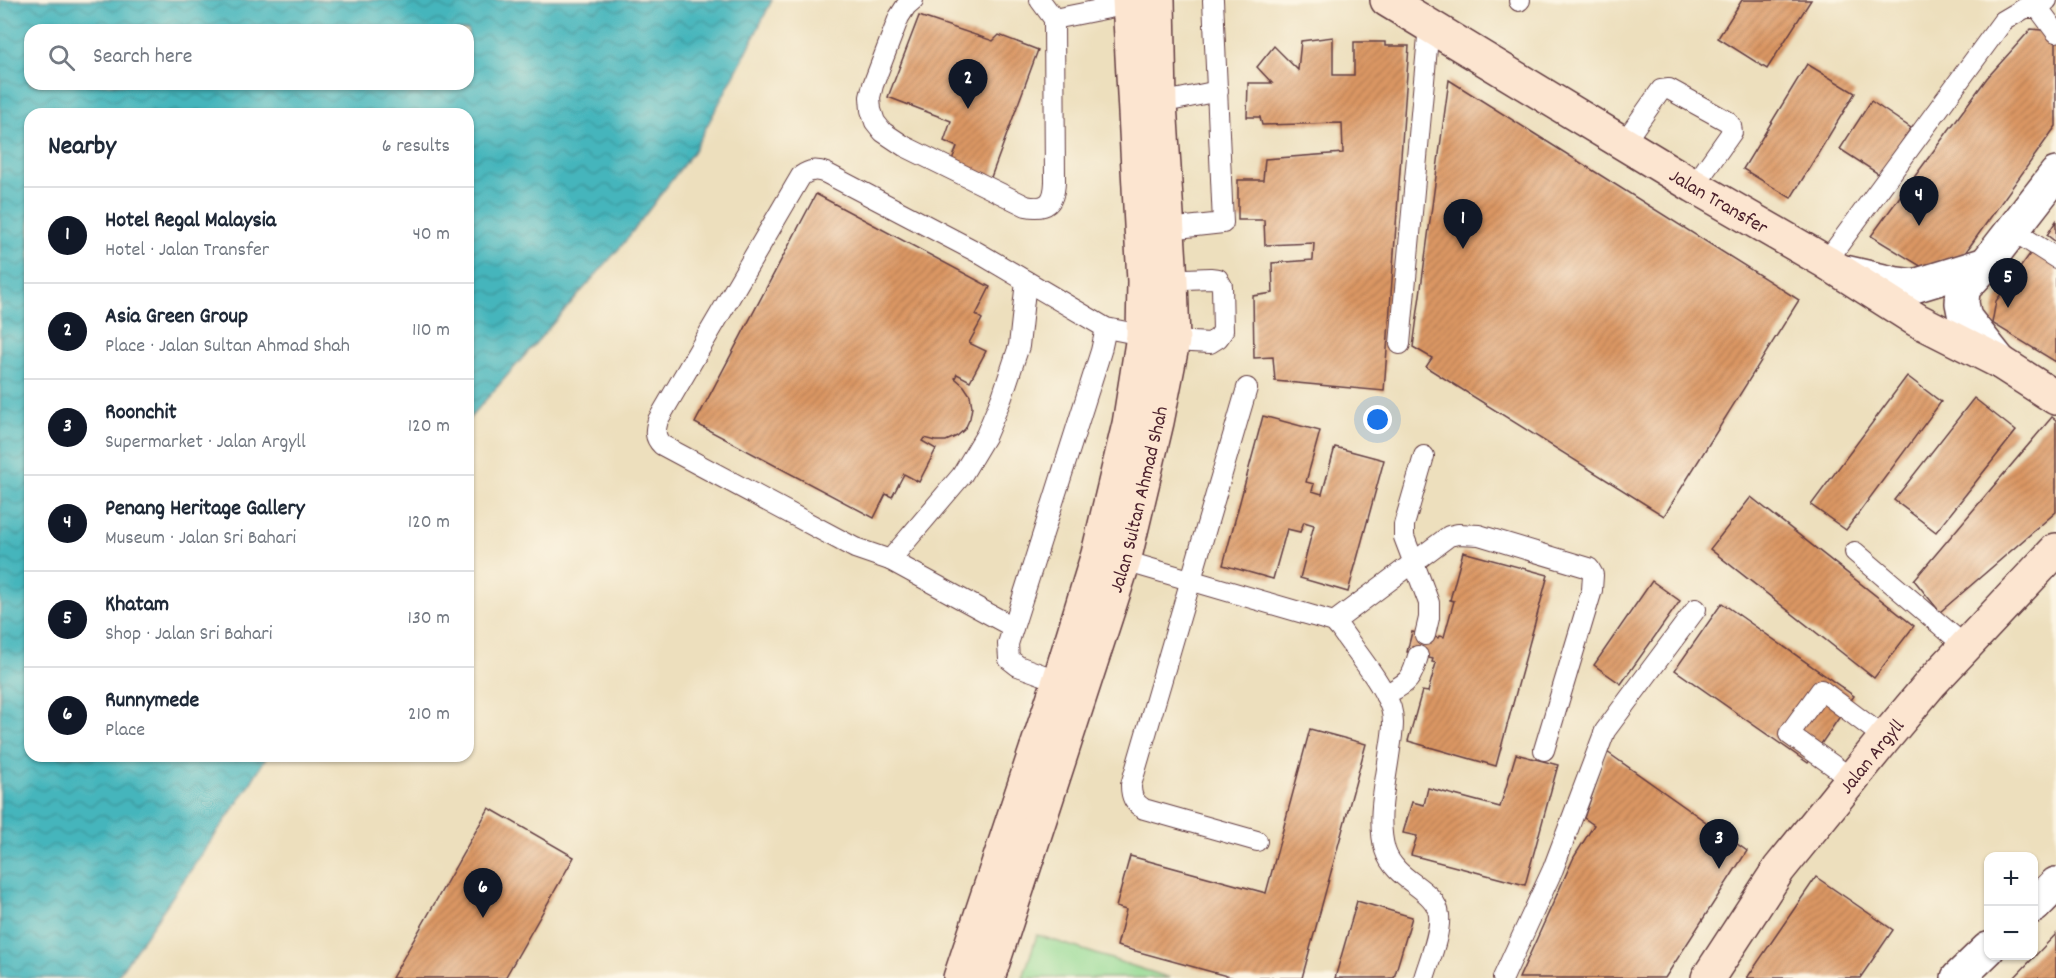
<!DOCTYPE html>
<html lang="en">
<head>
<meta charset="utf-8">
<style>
	body { margin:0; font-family:Dekko,sans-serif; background:#f2f2f3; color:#1f2937 }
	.controls { position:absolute; right:18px; bottom:18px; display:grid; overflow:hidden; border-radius:12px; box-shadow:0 2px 4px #0004 }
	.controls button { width:54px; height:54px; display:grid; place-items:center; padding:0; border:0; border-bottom:2px solid #e0e1e3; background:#fff; color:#1f2937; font:30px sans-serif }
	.you { position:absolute; left:1378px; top:420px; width:21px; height:21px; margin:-15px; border:4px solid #fff; border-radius:50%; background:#1a73e8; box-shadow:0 0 0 9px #1a73e833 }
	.badge { display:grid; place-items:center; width:39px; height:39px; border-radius:50%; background:#111827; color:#fff; font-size:20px; font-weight:700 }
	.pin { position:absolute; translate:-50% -50px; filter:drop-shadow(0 2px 3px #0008) }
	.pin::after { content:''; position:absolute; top:32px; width:21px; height:18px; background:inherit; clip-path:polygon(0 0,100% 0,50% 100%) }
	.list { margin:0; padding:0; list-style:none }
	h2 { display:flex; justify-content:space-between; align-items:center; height:78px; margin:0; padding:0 24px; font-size:26px }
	h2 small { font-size:20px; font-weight:400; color:#747a83 }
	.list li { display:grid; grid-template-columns:39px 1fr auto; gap:18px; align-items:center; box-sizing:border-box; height:96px; padding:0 24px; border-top:2px solid #e0e1e3 }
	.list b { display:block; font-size:22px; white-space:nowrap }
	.list p { margin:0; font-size:20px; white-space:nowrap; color:#747a83 }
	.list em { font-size:20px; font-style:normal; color:#747a83 }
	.icon { flex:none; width:33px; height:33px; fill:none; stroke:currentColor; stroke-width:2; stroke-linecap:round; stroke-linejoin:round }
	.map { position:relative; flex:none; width:2056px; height:978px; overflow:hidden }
	.search { position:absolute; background:#fff; box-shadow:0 2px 4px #0004; left:24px; top:24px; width:450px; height:66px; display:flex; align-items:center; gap:15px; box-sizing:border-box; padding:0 21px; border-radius:18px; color:#747a83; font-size:22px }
	.panel { position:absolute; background:#fff; box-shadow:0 2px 4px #0004; left:24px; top:108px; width:450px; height:654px; border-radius:18px }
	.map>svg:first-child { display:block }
</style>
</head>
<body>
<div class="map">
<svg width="2056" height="978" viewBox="0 0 2056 978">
	<defs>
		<pattern id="water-waves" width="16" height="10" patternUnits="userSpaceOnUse" patternTransform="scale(1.5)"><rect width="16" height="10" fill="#45b5bc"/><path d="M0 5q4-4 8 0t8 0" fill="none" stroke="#3c9399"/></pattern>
		<pattern id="building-hatch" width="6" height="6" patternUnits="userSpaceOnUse" patternTransform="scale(1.5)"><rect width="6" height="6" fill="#db9763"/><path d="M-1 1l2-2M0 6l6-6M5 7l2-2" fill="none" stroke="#b47b52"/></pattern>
	</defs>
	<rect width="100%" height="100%" fill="#fcf5e5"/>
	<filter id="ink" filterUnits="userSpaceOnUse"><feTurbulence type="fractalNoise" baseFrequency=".0167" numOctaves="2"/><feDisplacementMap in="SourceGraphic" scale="12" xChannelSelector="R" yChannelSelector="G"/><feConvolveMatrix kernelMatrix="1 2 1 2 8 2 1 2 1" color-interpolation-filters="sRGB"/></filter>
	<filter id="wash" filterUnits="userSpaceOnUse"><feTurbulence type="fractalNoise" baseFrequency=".008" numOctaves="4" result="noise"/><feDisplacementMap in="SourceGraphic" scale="24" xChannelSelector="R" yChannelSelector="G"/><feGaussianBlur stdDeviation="1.35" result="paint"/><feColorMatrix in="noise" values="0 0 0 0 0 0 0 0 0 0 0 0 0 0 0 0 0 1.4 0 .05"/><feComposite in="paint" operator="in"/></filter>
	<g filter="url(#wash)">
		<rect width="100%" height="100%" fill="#eddfbd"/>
		<!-- grass -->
		<path fill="#95da94" stroke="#707c60" stroke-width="1.5" d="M1037,935L1170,978H1023Z"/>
		<!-- water -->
		<path fill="url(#water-waves)" stroke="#486a74" stroke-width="1.5" fill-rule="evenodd" d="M0,0H772L746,53L693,152L623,244L468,420V114H30V756H267L247,789L116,978H0ZM30,30H468V84H30Z"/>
		<g id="blocks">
			<!-- building -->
			<g fill="url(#building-hatch)">
				<path d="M1742,0H1811L1767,69L1718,38Z"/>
				<path d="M919,16L993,41L999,35L1038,50L990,180L950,165L957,147L944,141L951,121L888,97Z"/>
				<path d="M2031,29L2051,31L2056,38V126L1965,253L1922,267L1871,236L1987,78Z"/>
				<path d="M1333,37V75H1354V42H1385V46H1409L1384,391L1275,381L1273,357L1254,358L1253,296L1273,293L1272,263L1313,260L1314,243L1265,245L1264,220H1238V180H1263L1265,159L1343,153L1342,123L1262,125L1260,117H1247L1248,83H1272L1257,67L1274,46L1298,70L1301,41Z"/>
				<path d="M1807,64L1855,93L1791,198L1743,169Z"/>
				<path d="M1449,80L1799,300L1664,516L1426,367L1432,358L1413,347Z"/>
				<path d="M1871,101L1911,128L1880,175L1840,149Z"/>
				<path d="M816,194L990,287L976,315L982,319L969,343L986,351L970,381L957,374L955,378L964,386L970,395L972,407L970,418L965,429L957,436L946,441H935L924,438L922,441L936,449L919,482L904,474L892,497L886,494L874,518L695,423Z"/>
				<path d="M2056,221V242L2047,235Z"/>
				<path d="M2035,247L2056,264V362L1992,323L1996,301Z"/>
				<path d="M1907,376L1941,402L1846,530L1811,505Z"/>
				<path d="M1974,398L2016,431L1936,532L1894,500Z"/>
				<path d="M1263,416L1320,431L1306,482L1314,484L1312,491L1322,494L1335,447L1384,460L1348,592L1300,578L1314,525L1304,522L1300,532L1287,529L1273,579L1223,565Z"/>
				<path d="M2052,417L2056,420V512L1940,612L1914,580Z"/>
				<path d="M1751,497L1914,626L1874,678L1710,549Z"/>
				<path d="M1463,552L1548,575L1496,766L1408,741L1422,691L1428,692L1436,663L1432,662L1433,659L1407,652L1412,632L1438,638L1439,636L1444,637L1454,601L1450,600Z"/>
				<path d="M1652,581L1680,601L1621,684L1594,665Z"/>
				<path d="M1722,603L1854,696L1808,763L1675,670Z"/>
				<path d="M1310,729L1366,744L1302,978H1234L1117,946L1126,910L1116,907L1130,856L1266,893Z"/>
				<path d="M1607,752L1747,851L1665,978H1519L1574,857L1594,825L1584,818Z"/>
				<path d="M1516,754L1558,765L1525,885L1411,855L1417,836L1403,833L1412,802L1424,805L1428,788L1500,807Z"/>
				<path d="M489,808L574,857L505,978H392Z"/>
				<path d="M1816,877L1893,930L1860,978H1747Z"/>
				<path d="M1357,901L1412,917L1394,978H1335Z"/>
				<path d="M2056,934V978H2014Z"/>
			</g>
		</g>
	</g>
	<g filter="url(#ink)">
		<use href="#blocks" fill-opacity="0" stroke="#623c41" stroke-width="1.5"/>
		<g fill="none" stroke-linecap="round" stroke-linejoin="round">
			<!-- lane casing -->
			<g stroke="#623c41" stroke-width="22">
				<g id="lane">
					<path d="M913,0L906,6L899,17L873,85L870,97L871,110L875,122L883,132L904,146L1026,206C1047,210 1054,203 1055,182L1054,19L1040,0"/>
					<path d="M2047,0L2038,8L2056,32"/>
					<path d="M1519,1L1520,0"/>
					<path d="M1054,19L1129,4"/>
					<path d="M1151,105L1218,91"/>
					<path d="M1623,144L1661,90L1669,89L1727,121L1731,126L1732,132L1694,186"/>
					<path d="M1159,230L1223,223L1213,0"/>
					<path d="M2012,230L2056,258"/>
					<path d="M1826,262L2003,21L2025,8H2038"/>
					<path d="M1400,344L1429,26"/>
					<path d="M1247,388L1131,785C1131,797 1134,803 1144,809L1257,841"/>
					<path d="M1424,456L1404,525V537L1429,603V618L1425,635"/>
					<path d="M1855,552L1965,646"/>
					<path d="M1114,558L1334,622L1341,630C1356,652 1383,684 1391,708C1395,721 1392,736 1390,749C1386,781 1376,818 1385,850C1395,882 1436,888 1439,915C1441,933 1429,961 1424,978"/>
					<path d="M890,560L962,475L986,435L1002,397L1019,346L1026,281"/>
					<path d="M1334,622L1449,536L1458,534L1479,535L1589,568L1593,575L1592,590L1544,750"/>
					<path d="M1013,627L890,560L855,548L662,445C654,437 655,431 658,420L801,176C810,170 816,169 826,173L977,252L1106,328L1173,341L1210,343L1218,338L1223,331L1222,286L1218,279L1210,278L1161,280"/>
					<path d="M1068,684L1018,666L1009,659L1008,644L1101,351L1106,328"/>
					<path d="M1385,695C1408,682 1411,682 1418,656"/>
					<path d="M1852,779L1789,734L1821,690L1885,738"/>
					<path d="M1503,978L1553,869L1605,731L1696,609"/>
				</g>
			</g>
			<!-- street casing -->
			<g stroke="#623c41" stroke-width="36">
				<g id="street">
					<path d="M1845,272L1897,284L1914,286L1986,264"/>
					<path d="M2000,362L1965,318L1962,303L1963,289L1986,264L2056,174"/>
					<path d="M2034,906L2056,884"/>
					<path d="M1958,978L1988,949"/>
				</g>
			</g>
			<!-- secondary casing -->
			<g stroke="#623c41" stroke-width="36">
				<g id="secondary">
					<path id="s1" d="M1387,0L1694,186L1826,262L1917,320L2000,362L2056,398"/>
					<path d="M960,978L1059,681L1098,554L1129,424L1143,336L1144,281L1129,0"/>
					<path id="s2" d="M988,978L1124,561L1157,422L1173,341L1171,280L1160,103L1158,0"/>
					<path id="s3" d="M1708,978L1779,869L1885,738L1931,683L2056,550"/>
				</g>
			</g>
			<!-- lane -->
			<use href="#lane" stroke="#fff" stroke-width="20"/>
			<!-- street -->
			<use href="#street" stroke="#fff" stroke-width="33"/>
			<!-- secondary -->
			<use href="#secondary" stroke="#fce5d0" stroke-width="33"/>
		</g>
	</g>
	<g text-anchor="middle" stroke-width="5" stroke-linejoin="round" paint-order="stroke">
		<!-- street labels -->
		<g font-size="20" fill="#4a1f2b" stroke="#fcf5e5">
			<text dy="7" stroke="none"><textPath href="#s1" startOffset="388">Jalan Transfer</textPath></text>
			<text dy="7" stroke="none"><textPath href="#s2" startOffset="502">Jalan Sultan Ahmad Shah</textPath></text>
			<text dy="7" stroke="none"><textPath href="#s3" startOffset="276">Jalan Argyll</textPath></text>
		</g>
	</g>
</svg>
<div class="controls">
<button>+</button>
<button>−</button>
</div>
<div class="you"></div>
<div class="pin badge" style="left:1463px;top:249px">1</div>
<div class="pin badge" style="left:968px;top:109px">2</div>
<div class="pin badge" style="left:1719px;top:869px">3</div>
<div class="pin badge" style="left:1919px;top:226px">4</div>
<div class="pin badge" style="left:2008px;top:308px">5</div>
<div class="pin badge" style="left:483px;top:918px">6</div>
<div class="search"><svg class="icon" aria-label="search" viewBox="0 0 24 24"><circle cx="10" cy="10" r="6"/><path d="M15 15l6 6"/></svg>Search here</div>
<section class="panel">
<h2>Nearby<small>6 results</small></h2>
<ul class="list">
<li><span class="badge">1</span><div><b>Hotel Regal Malaysia</b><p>Hotel · Jalan Transfer</p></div><em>40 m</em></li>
<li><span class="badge">2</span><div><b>Asia Green Group</b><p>Place · Jalan Sultan Ahmad Shah</p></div><em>110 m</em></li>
<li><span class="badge">3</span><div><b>Roonchit</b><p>Supermarket · Jalan Argyll</p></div><em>120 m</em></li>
<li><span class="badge">4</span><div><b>Penang Heritage Gallery</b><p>Museum · Jalan Sri Bahari</p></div><em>120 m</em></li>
<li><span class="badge">5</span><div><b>Khatam</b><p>Shop · Jalan Sri Bahari</p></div><em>130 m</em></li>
<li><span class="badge">6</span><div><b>Runnymede</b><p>Place</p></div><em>210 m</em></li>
</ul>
</section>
</div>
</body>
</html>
